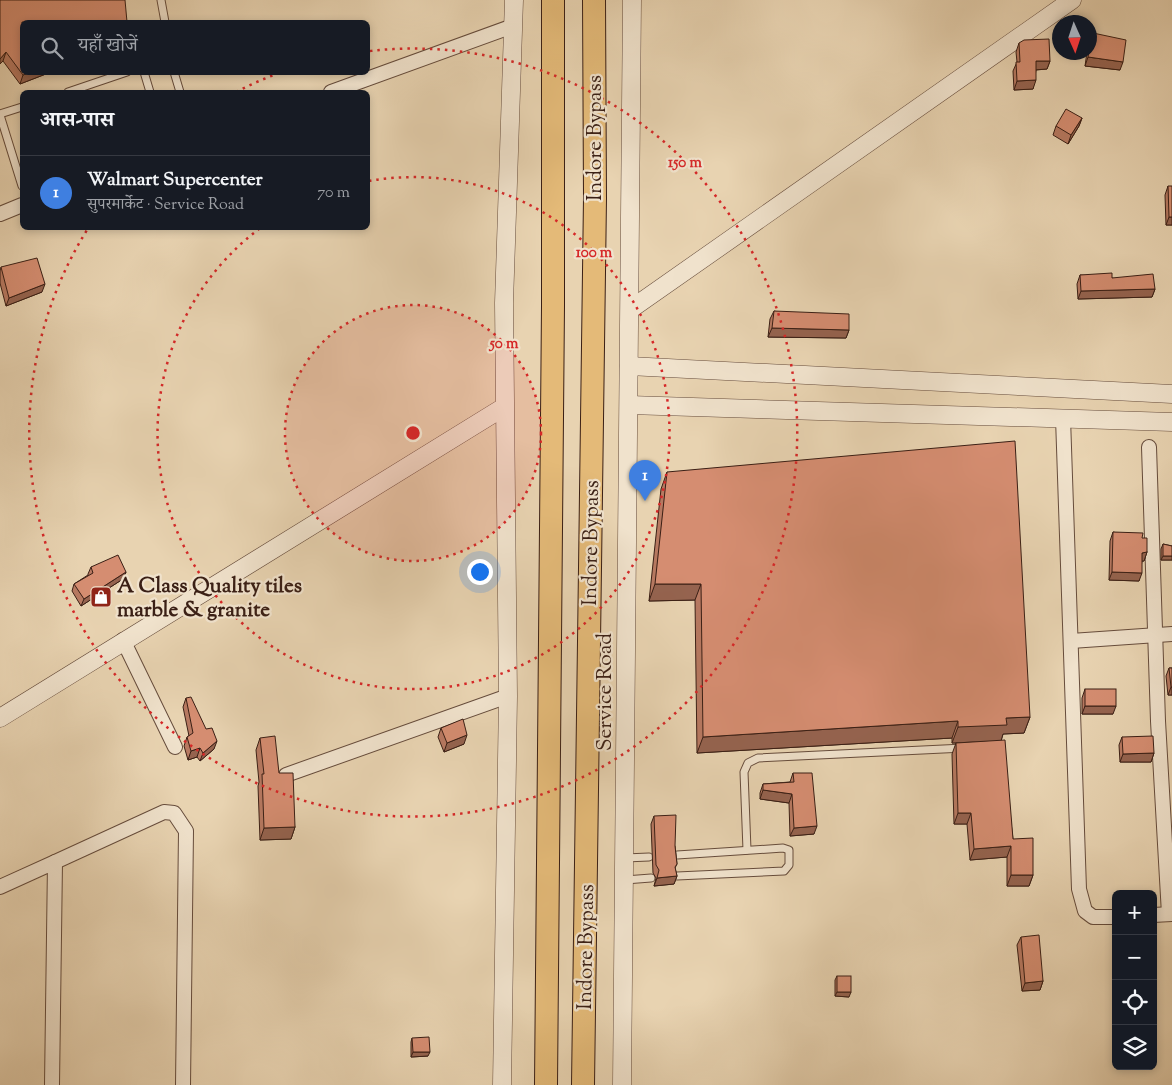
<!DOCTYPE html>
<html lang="hi">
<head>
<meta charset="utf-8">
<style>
	body { margin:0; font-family:"Sorts Mill Goudy","Noto Serif Devanagari",serif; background:#242831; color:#f1f3f6 }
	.controls { position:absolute; right:15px; bottom:15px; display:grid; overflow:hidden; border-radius:8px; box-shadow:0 2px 8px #0003 }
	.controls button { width:45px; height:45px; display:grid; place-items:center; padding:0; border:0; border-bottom:1px solid #363941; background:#171b24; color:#f1f3f6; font:25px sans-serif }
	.compass { position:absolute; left:1052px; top:15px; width:45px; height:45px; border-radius:50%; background:#171b24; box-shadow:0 2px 8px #0003; rotate:177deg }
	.you { position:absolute; left:479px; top:571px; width:18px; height:18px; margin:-12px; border:4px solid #fff; border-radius:50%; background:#1a73e8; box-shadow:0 0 0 8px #1a73e833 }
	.badge { display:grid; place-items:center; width:32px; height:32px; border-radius:50%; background:#c59692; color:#fff; font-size:16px; font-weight:700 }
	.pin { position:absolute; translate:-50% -41px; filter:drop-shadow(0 1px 2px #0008) }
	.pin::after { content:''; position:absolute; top:26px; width:18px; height:15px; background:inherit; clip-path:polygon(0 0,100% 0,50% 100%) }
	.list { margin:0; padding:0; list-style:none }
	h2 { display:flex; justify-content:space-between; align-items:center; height:65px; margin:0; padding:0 20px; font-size:21px }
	h2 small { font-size:16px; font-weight:400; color:#9ea1a6 }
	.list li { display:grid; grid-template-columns:32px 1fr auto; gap:15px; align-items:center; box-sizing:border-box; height:75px; padding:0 20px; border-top:1px solid #363941 }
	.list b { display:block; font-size:19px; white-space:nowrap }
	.list p { margin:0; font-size:16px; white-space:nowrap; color:#9ea1a6 }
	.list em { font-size:16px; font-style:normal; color:#9ea1a6 }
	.icon { flex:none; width:28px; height:28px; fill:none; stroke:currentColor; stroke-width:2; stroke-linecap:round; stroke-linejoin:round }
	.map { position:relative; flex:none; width:1172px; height:1085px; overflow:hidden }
	.search { position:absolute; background:#171b24; box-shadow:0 2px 8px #0003; left:20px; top:20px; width:350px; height:55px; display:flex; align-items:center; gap:12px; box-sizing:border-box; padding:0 18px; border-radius:8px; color:#9ea1a6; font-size:19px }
	.panel { position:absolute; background:#171b24; box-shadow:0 2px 8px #0003; left:20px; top:90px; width:350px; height:140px; border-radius:8px }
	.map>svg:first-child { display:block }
</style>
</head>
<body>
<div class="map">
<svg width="1172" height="1085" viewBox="0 0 1172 1085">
	<rect width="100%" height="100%" fill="#e8d3b1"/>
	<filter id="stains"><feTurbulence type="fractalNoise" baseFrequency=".004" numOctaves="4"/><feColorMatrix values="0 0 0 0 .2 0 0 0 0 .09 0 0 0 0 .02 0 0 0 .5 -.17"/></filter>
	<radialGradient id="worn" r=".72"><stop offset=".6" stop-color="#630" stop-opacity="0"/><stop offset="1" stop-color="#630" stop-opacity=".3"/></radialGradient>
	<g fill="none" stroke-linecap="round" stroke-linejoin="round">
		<!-- service casing -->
		<g stroke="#664c3c" stroke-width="9">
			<g id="service">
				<path d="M161,0L165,22"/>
				<path d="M144,72L150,92"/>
				<path d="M174,72L180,92"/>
				<path d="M68,92L127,72"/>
				<path d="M0,114L22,107"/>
				<path d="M0,115L22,186"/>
				<path d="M747,850L744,772L748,763L758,758L964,748"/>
				<path d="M677,855L783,848L789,850V865L784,871L677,876"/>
				<path d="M625,858L649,857"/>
				<path d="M625,880L651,878"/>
			</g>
		</g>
		<!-- minor casing -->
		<g stroke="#664c3c" stroke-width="16">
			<g id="minor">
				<path d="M331,92L513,26"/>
				<path d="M0,214L22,205"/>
				<path d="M1063,418L1079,889L1085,911L1093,917H1116"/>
				<path d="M1149,447L1158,721L1169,914"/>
				<path d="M123,640L175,747"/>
				<path d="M1071,641L1172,634"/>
				<path d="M286,775L508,696"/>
				<path d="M55,862L164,812L174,813L186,831L183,1085"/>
				<path d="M0,887L55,862L52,1085"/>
				<path d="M1153,915L1172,914"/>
			</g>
		</g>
		<!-- tertiary casing -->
		<g stroke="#664c3c" stroke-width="19">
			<g id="tertiary">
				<path d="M631,309L1072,0"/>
				<path d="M629,366L1172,394"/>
				<path d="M629,405L1172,422"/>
				<path d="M0,718L504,407"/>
				<path d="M502,1085L508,696L504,303L514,0"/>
				<path d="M622,1085L632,0"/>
			</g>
		</g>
		<!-- trunk casing -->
		<g stroke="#3a1f15" stroke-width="24">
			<g id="trunk">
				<path d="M546,1085L553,306V0"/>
				<path d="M583,1085L595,198L594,0"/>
			</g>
		</g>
		<!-- service -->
		<use href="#service" stroke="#f0e2cc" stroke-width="7"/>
		<!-- minor -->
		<use href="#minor" stroke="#f0e2cc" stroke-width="14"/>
		<!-- tertiary -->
		<use href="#tertiary" stroke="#f0e2cc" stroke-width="18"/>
		<!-- trunk -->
		<use href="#trunk" stroke="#e4ba78" stroke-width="22"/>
	</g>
	<!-- wall -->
	<g fill="#b77961" stroke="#3a1f15">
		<path d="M0,0L51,72L20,84L3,61L0,64Z"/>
		<path d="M1093,33L1120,70L1085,66L1087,52H1090V43Z"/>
		<path d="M1019,43L1050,61L1047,69L1036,70L1033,89L1014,90L1013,71L1017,62L1016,52Z"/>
		<path d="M1082,118L1079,126L1068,144L1053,135L1056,126Z"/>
		<path d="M1168,186L1172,225H1166L1165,195Z"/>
		<path d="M1,267L42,292L6,306L0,283V271Z"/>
		<path d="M1080,275L1112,278L1155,289L1152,297L1078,299L1077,284Z"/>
		<path d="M774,311L849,330L846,338L768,337L770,319Z"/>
		<path d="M667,472L1030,717L1024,733L1003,734L1001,741L1013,839L1033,875L1029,886H1007V857L970,860L967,824H954L952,754L956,743H952V738L697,753L695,600L649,601L661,489Z"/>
		<path d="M1113,532L1142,538L1147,552L1144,561H1142L1139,581L1109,580L1110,541Z"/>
		<path d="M1163,544L1172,546V560H1161V549Z"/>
		<path d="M91,567L126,572L123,579L81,606L72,591L74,584L88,575V574Z"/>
		<path d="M1169,668H1172V695H1168L1166,676Z"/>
		<path d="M1085,689L1113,714H1082V698Z"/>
		<path d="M186,698L214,749L200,761L197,757L188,760L184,746L187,737L189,736L183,707Z"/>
		<path d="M441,728L464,744L444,752L438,737Z"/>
		<path d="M1122,737L1154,753L1151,762H1120L1119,745Z"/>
		<path d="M260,738L279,773L295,827L291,839L260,840L258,786L259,782L256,750Z"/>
		<path d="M793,773L814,834L790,836L789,803L760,799V793L763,784L790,782Z"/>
		<path d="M654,816L675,846L677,864L675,868L677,876L674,884L654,886L656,878L653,873L651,824Z"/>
		<path d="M1021,937L1043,981L1040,990L1022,991L1017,945Z"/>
		<path d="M837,976L849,997L835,996V980Z"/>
		<path d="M412,1038L428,1056L411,1057V1042Z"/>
	</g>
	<!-- shaded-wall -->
	<g fill="#95634f" stroke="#3a1f15">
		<path d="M6,52L3,61L0,64V59Z"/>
		<path d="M1088,57L1123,62L1120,70L1085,66Z"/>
		<path d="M1036,61H1050L1047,69L1033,70Z"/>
		<path d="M31,72H51L20,84L23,75Z"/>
		<path d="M1036,80L1033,89L1014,90L1017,81Z"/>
		<path d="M1082,118L1079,126L1068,144L1071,135Z"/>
		<path d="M1169,217H1172V225H1166Z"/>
		<path d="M45,284L42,292L6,306L9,298Z"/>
		<path d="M1155,289L1152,297L1078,299L1081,291Z"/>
		<path d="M772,328L849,330L846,338L768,337Z"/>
		<path d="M1147,552L1144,561H1139L1142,553Z"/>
		<path d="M1163,556H1172V560H1161Z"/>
		<path d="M126,572L123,579L81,606L84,599Z"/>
		<path d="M1112,572L1142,573L1139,581L1109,580Z"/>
		<path d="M655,584H701L695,600L649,601Z"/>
		<path d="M1171,687H1172V695H1168Z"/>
		<path d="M1085,706H1116L1113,714H1082Z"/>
		<path d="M1030,717L1024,733L1003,734L1001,741L952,743L958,727L1006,718Z"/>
		<path d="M958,721L952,738L697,753L703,737Z"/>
		<path d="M467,735L464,744L444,752L447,743Z"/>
		<path d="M217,741L214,749L200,761L203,753Z"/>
		<path d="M200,748L197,757L188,760L191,751Z"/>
		<path d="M1154,753L1151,762H1120L1123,754Z"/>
		<path d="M763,790L792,794L789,803L760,799Z"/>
		<path d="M958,813H971L967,824H954Z"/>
		<path d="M817,826L814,834L790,836L794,828Z"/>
		<path d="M295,827L291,839L260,840L264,828Z"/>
		<path d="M1011,846L1007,857L970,860L974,849Z"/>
		<path d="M1011,875H1033L1029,886H1007Z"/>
		<path d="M677,876L674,884L654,886L657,878Z"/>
		<path d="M1043,981L1040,990L1022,991L1025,983Z"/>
		<path d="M837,992H851L849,997L835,996Z"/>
		<path d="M413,1052H430L428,1056L411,1057Z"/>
	</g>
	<!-- building -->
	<g fill="#d58d71" stroke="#3a1f15">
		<path d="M0,0H125L127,22H22V72H31L23,75L6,52L0,59Z"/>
		<path d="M1093,33L1126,40L1123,62L1088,57L1089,52H1090V48Z"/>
		<path d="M1049,39L1050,61H1036V80L1017,81L1016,62H1020L1019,43L1024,40Z"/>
		<path d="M1066,109L1082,118L1071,135L1056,126Z"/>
		<path d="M1168,186H1172V217H1169Z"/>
		<path d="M37,258L45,284L9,298L1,267Z"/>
		<path d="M1112,273V278L1153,274L1155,289L1081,291L1080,275Z"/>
		<path d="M774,311L849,314V330L772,328Z"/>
		<path d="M1015,441L1030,717L1006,718L1007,725L958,727V721L703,737L701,584H655L667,472Z"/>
		<path d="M1113,532L1143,533L1142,538H1147V552L1142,553V573L1112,572Z"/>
		<path d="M1163,544L1172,546V556H1163Z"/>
		<path d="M118,555L126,572L84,599L74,584L93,573L91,567Z"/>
		<path d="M1169,668H1172V687H1171Z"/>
		<rect x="1085" y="689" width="31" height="17"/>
		<path d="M191,697L206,729L212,728L217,741L203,753L200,748L191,751L187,737L193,733L186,698Z"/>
		<path d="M463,719L467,735L447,743L441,728Z"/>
		<path d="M275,736L279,773H293L295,827L264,828L262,774H264L260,738Z"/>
		<path d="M1153,736L1154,753L1123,754L1122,737Z"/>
		<path d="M1005,740L1013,839L1033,838V875H1011V846L974,849L971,813H958L956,743Z"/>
		<path d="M793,773H812L817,826L794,828L792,794L763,790V784L794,782Z"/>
		<path d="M676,815L675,846L677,864L675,867L677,876L657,878L659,870L656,865L654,816Z"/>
		<path d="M1039,935L1043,981L1025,983L1021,937Z"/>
		<rect x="837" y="976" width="14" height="16"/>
		<path d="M429,1037L430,1052H413L412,1038Z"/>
	</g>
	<!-- distance rings -->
	<circle cx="413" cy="433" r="128" fill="#d62828" fill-opacity=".12"/>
	<g fill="none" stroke="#d62828" stroke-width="2.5" stroke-dasharray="2.5 5">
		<circle cx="413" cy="433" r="128"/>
		<path d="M369 181A256 256 0 1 1 259 229"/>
		<path d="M236 92A384 384 0 0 1 279 73M370 51A384 384 0 1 1 87 230"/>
	</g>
	<!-- icons -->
	<defs>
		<g id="shop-square" transform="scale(1.125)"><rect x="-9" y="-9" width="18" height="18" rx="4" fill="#8f2418" stroke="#f0e2cc"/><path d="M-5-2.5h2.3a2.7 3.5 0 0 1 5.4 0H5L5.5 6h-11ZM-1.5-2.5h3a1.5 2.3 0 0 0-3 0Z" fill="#fff"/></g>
	</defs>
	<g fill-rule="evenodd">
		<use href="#shop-square" x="101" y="597"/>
	</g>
	<g text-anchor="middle" stroke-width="4.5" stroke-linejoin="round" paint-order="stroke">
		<!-- street labels -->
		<g font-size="21" fill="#3a1f15" stroke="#f0e2cc">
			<text transform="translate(594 138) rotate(-90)" y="7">Indore Bypass</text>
			<text transform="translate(590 543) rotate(-89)" y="7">Indore Bypass</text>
			<text transform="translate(604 692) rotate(-90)" y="7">Service Road</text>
			<text transform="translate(585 947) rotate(-89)" y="7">Indore Bypass</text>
		</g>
		<!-- poi labels -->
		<g font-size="21" font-weight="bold" fill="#3a1f15" stroke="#f0e2cc" text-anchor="start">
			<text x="117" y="592">A Class Quality tiles<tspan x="117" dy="24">marble &amp; granite</tspan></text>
		</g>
	</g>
	<circle cx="413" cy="433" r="8" fill="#d62828" stroke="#f0e2cc" stroke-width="2.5"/>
	<g font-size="15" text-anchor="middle" font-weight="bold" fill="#d62828" stroke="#f0e2cc" stroke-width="4.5" stroke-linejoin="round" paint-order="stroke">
		<text x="685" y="167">150 m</text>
		<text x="594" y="257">100 m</text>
		<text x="504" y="348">50 m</text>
	</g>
	<rect width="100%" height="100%" filter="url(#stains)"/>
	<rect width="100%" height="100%" fill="url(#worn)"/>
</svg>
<div class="controls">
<button>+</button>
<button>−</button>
<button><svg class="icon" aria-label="locate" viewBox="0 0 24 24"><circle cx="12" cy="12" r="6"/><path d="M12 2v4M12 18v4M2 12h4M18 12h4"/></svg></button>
<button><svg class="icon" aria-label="layers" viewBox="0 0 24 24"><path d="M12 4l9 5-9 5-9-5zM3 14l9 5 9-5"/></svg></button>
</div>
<svg class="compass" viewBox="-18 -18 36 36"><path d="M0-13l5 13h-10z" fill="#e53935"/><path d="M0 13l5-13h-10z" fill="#9ea1a6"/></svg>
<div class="you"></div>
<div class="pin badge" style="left:645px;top:501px;background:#3f7fe0">1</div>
<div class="search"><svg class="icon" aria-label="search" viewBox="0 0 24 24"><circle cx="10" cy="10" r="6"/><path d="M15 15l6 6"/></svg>यहाँ खोजें</div>
<section class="panel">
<h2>आस-पास<small></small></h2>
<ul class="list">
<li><span class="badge" style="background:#3f7fe0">1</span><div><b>Walmart Supercenter</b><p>सुपरमार्केट · Service Road</p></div><em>70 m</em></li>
</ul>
</section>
</div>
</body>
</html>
